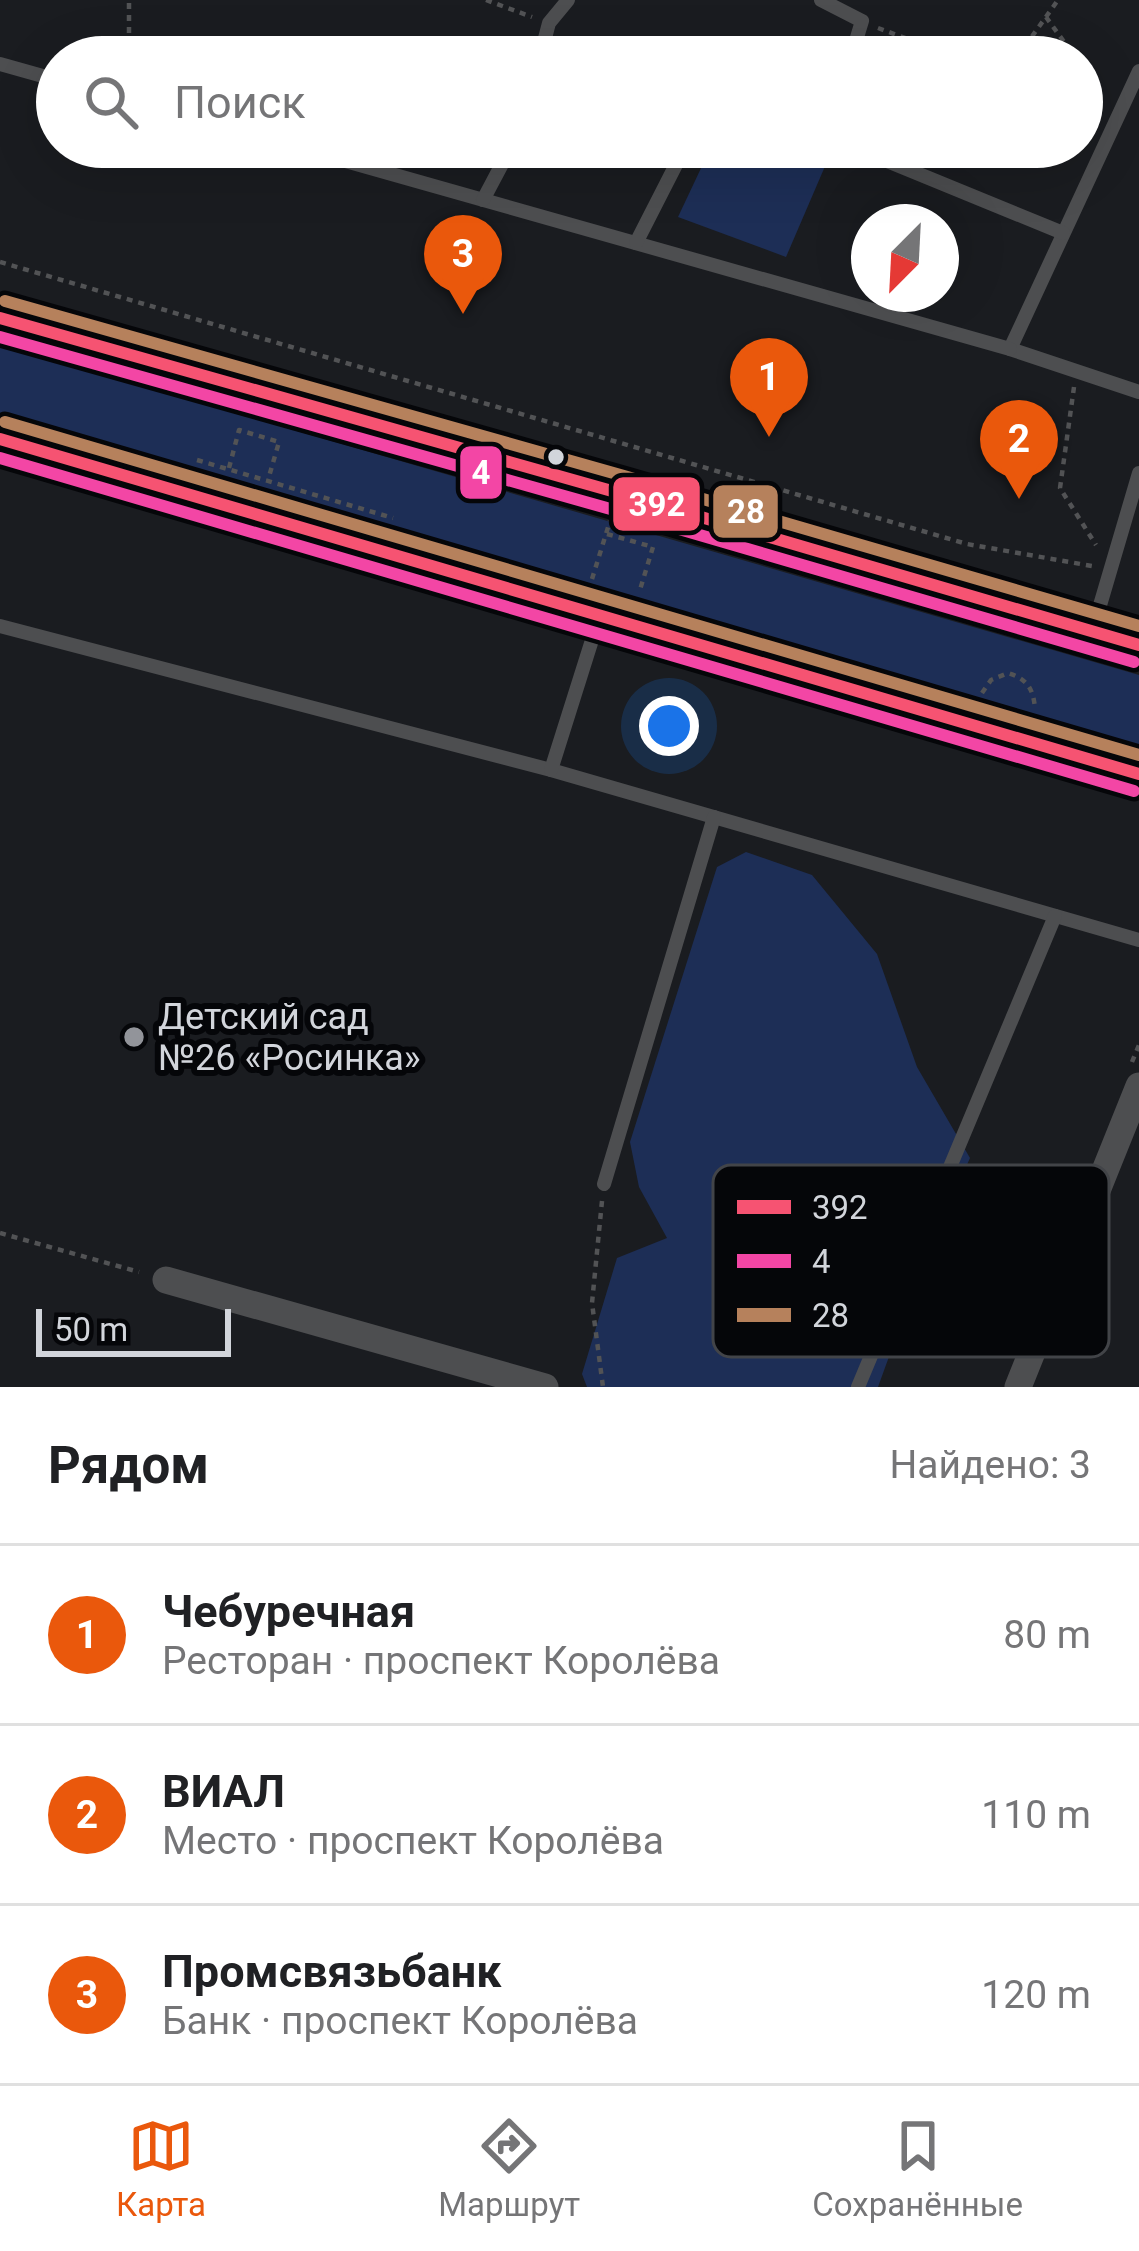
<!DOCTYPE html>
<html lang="ru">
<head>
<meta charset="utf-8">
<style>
	body { margin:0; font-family:Roboto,sans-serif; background:#f6f6f6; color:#202124 }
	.compass { position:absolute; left:851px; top:204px; width:108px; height:108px; border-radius:50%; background:#fff; box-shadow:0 12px 48px #0002; rotate:204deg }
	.scale { position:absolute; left:36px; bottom:30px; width:195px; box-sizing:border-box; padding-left:12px; border:6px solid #d2d5db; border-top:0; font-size:33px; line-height:42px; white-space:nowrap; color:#d2d5db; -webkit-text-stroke:9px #050609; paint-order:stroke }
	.you { position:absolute; left:669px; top:726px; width:42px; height:42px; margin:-30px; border:9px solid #fff; border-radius:50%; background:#1a73e8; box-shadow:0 0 0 18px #1a73e833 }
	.badge { display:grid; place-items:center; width:78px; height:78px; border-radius:50%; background:#ea580c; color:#fff; font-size:39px; font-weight:700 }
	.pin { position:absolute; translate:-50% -99px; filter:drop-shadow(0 3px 6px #0008) }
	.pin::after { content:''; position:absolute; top:63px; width:42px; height:36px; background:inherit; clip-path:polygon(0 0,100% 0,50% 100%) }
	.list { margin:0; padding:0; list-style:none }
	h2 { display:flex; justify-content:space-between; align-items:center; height:156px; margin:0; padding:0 48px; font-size:51px }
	h2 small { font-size:39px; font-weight:400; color:#757577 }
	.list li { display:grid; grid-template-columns:78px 1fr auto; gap:36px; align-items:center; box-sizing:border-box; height:180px; padding:0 48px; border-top:3px solid #e0e0e0 }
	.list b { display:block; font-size:45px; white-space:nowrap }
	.list p { margin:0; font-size:39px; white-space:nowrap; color:#757577 }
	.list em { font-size:39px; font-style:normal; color:#757577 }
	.icon { flex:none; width:66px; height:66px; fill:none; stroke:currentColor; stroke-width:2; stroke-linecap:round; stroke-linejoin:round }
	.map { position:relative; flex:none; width:1139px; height:1387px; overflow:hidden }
	.search { position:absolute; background:#fff; box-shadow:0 12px 48px #0002; left:36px; right:36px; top:36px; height:132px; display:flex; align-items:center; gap:30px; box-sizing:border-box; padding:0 42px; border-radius:66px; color:#757577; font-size:45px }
	.sheet { height:696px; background:#fff }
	nav { display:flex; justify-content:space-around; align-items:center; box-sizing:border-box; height:168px; border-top:3px solid #e0e0e0; background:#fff; font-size:33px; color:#757577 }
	nav a { display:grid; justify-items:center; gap:6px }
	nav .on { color:#ea580c }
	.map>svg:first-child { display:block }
</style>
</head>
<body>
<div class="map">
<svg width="1139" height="1387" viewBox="0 0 1139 1387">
	<rect width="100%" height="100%" fill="#1a1c20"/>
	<!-- green -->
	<g fill="#1d2e56">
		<path d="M711,147H805L829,157L786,257L678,217Z"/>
		<path d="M0,345L1139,675V762L0,429Z"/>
		<path d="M746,852L812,875L877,954L917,1067L970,1158L923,1263L878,1387H587L582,1374L617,1258L667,1238L639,1187L630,1142L717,867Z"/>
	</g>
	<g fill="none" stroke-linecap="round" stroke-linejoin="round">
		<!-- path -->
		<g stroke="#525355" stroke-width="4.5" stroke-dasharray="6 6" stroke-linecap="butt">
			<path d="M486,0L532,17"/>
			<path d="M1046,17L1075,57"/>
			<path d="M878,28L956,57"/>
			<path d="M129,57V0"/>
			<path d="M1004,57L1023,49L1058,0"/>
			<path d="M1082,67L1103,96"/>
			<path d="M0,262L967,544L1092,566"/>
			<path d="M1074,387L1060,488L1096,545"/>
			<path d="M197,460L393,518"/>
			<path d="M229,468L239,430L279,442L268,480"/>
			<path d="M607,534L653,547L639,593"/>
			<path d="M592,579L610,521"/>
			<path d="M982,693L991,680L1008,673C1027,679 1033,688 1035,708"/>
			<path d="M1132,1062L1139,1045"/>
			<path d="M602,1201L592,1303L603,1387"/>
			<path d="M0,1233L139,1272"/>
		</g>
		<!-- lane -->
		<g stroke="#4d4e50" stroke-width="14">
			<path d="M821,0L862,21L851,57"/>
			<path d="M540,57L549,23L568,0"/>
			<path d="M0,64L57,80"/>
			<path d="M1139,71L1010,349L1139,392"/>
			<path d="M296,147L1010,349"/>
			<path d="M853,147L1063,233"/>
			<path d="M483,200L511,147"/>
			<path d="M636,243L685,147"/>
			<path d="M0,626L551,770L1139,940"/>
			<path d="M1093,629L1139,473"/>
			<path d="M551,770L598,621"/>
			<path d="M604,1184L714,817"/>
			<path d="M858,1387L1055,916"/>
		</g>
		<!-- street -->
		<g stroke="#4d4e50" stroke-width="27">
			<path d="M166,1280L545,1387"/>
			<path d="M1018,1387L1139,1086"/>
		</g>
		<!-- secondary -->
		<g stroke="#58595c" stroke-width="39">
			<path d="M0,318L619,493L1139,645"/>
			<path d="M0,439L1139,774"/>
		</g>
		<!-- bus-1 casing -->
		<g stroke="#050609" stroke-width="21">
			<g id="bus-1">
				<path d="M0,318L619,493L1139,645"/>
				<path d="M0,439L1139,774"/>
			</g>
		</g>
		<!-- bus-2 casing -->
		<g stroke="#050609" stroke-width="21">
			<g id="bus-2">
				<path d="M0,337L614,510L1134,662"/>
				<path d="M0,458L1134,791"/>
			</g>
		</g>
		<!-- bus-3 casing -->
		<g stroke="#050609" stroke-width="21">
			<g id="bus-3">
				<path d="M5,301L624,476L1139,626"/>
				<path d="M5,422L1139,755"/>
			</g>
		</g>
		<!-- bus-1 -->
		<use href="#bus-1" stroke="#f65372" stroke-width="12"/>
		<!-- bus-2 -->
		<use href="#bus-2" stroke="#f346a5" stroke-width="12"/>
		<!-- bus-3 -->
		<use href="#bus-3" stroke="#b6815c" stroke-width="12"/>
	</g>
	<!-- markers -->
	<circle fill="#d2d5db" stroke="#050609" stroke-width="4.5" cx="556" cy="457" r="10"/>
	<circle fill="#92949a" stroke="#050609" stroke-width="4.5" cx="134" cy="1037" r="12"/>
	<g text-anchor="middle" stroke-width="12" stroke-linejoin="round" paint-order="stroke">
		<!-- poi labels -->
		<g font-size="36" fill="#d2d5db" stroke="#050609" text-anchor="start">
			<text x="158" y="1029">Детский сад<tspan x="158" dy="41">№26 «Росинка»</tspan></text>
		</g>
	</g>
	<!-- legend -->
	<rect x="713" y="1165" width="396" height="192" rx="18" fill="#050609" stroke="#424448" stroke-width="3"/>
	<rect x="737" y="1200" width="54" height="14" fill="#f65372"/>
	<rect x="737" y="1254" width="54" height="14" fill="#f346a5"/>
	<rect x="737" y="1308" width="54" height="14" fill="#b6815c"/>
	<g font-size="33" fill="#d2d5db">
		<text x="812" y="1219">392</text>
		<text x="812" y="1273">4</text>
		<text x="812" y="1327">28</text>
	</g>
	<g stroke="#050609" stroke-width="4.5">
		<rect x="458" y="444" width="46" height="57" rx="12" fill="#f346a5"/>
		<rect x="611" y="475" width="91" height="58" rx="12" fill="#f65372"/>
		<rect x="711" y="483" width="69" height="57" rx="12" fill="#b6815c"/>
	</g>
	<g font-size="33" text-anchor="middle" font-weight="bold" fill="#fff">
		<text x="481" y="484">4</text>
		<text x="657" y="516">392</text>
		<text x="746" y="523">28</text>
	</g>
</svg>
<svg class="compass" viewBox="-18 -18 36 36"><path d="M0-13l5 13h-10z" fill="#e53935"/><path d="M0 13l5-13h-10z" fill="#757577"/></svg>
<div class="scale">50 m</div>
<div class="you"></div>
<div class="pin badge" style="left:769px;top:437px">1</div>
<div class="pin badge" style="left:1019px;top:499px">2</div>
<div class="pin badge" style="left:463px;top:314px">3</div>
<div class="search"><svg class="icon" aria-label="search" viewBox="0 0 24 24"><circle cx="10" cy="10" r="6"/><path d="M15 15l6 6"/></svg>Поиск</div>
</div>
<section class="sheet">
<h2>Рядом<small>Найдено: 3</small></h2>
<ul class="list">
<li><span class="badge">1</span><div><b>Чебуречная</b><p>Ресторан · проспект Королёва</p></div><em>80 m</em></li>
<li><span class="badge">2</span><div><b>ВИАЛ</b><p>Место · проспект Королёва</p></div><em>110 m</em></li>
<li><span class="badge">3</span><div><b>Промсвязьбанк</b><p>Банк · проспект Королёва</p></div><em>120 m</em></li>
</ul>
</section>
<nav>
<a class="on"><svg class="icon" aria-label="map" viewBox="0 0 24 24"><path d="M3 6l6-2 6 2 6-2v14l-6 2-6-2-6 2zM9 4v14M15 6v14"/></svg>Карта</a>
<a><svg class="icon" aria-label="directions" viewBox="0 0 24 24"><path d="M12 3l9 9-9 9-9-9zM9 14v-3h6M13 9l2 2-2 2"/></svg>Маршрут</a>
<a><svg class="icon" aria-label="saved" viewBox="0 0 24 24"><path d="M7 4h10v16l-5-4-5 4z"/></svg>Сохранённые</a>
</nav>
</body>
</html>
